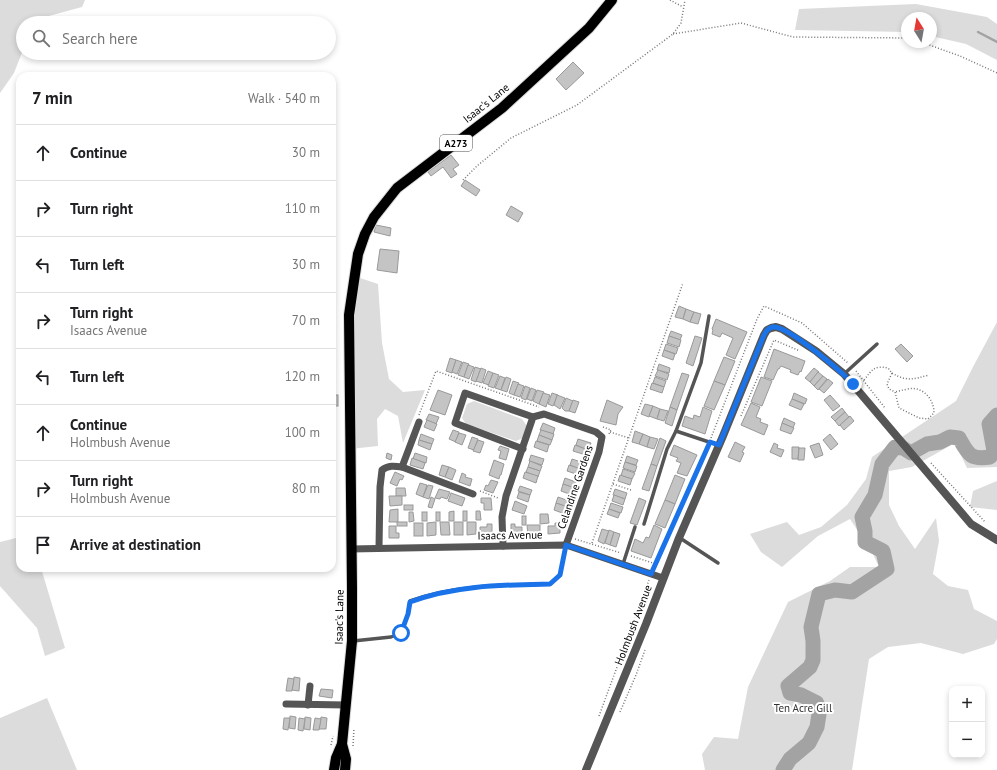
<!DOCTYPE html>
<html lang="en">
<head>
<meta charset="utf-8">
<style>
	body { margin:0; font-family:"PT Sans",sans-serif; background:#f6f6f6; color:#202124 }
	.controls { position:absolute; right:12px; bottom:12px; display:grid; overflow:hidden; border-radius:8px; box-shadow:0 2px 6px #0003 }
	.controls button { width:36px; height:36px; display:grid; place-items:center; padding:0; border:0; border-bottom:1px solid #e0e0e0; background:#fff; color:#202124; font:20px sans-serif }
	.compass { position:absolute; left:901px; top:12px; width:36px; height:36px; border-radius:50%; background:#fff; box-shadow:0 2px 6px #0003; rotate:349deg }
	.stop { position:absolute; width:12px; height:12px; margin:-9px; border:3px solid #1a73e8; border-radius:50%; background:#fff }
	.stop.end { background:#1a73e8; border-color:#fff; box-shadow:0 1px 4px #0008 }
	.list { margin:0; padding:0; list-style:none }
	h2 { display:flex; justify-content:space-between; align-items:center; height:52px; margin:0; padding:0 16px; font-size:17px }
	h2 small { font-size:13px; font-weight:400; color:#757577 }
	.list li { display:grid; grid-template-columns:26px 1fr auto; gap:12px; align-items:center; box-sizing:border-box; height:56px; padding:0 16px; border-top:1px solid #e0e0e0 }
	.list b { display:block; font-size:15px; white-space:nowrap }
	.list p { margin:0; font-size:13px; white-space:nowrap; color:#757577 }
	.list em { font-size:13px; font-style:normal; color:#757577 }
	.icon { flex:none; width:22px; height:22px; fill:none; stroke:currentColor; stroke-width:2; stroke-linecap:round; stroke-linejoin:round }
	.map { position:relative; flex:none; width:997px; height:770px; overflow:hidden }
	.search { position:absolute; background:#fff; box-shadow:0 2px 6px #0003; left:16px; top:16px; width:320px; height:44px; display:flex; align-items:center; gap:10px; box-sizing:border-box; padding:0 14px; border-radius:22px; color:#757577; font-size:15px }
	.panel { position:absolute; background:#fff; box-shadow:0 2px 6px #0003; left:16px; top:72px; width:320px; height:500px; border-radius:12px }
	.map>svg:first-child { display:block }
</style>
</head>
<body>
<div class="map">
<svg width="997" height="770" viewBox="0 0 997 770">
	<rect width="100%" height="100%" fill="#fff"/>
	<!-- green -->
	<g fill="#dcdcdc">
		<path d="M0,0H85L82,7L34,20L33,23H23V50L14,73L0,93Z"/>
		<path d="M916,4L987,17L997,24V60L966,44L931,36V18H907V32L795,30L799,9Z"/>
		<path d="M354,276L378,284L382,343L389,379L403,392L425,390L403,443L398,416L385,409L377,419L378,446L350,449Z"/>
		<path d="M997,322V467L967,468L955,443L912,467L889,471V505L899,526L915,549L936,518L939,541L933,574L948,586L968,590L974,609L997,621V639L994,644L963,654L921,643L888,647L869,659L852,770H705L702,754L714,737L738,739L748,687L788,602L830,581L850,567H879L872,552L850,519L818,536L782,567L761,552L750,534L787,522L799,535L821,527L847,505L866,479L872,457L956,401L974,365Z"/>
		<path d="M474,401L522,419L527,426L523,438L516,441L466,424L462,418L467,404Z"/>
		<path d="M997,481V510L970,507L973,491Z"/>
		<path d="M20,537V568H41L65,648L45,656L37,628L0,586V542Z"/>
		<path d="M47,698L77,770H0V718Z"/>
	</g>
	<g fill="none" stroke-linecap="round" stroke-linejoin="round">
		<!-- stream -->
		<path stroke="#a3a3a3" stroke-width="2.5" d="M978,32L997,42"/>
		<!-- river -->
		<path stroke="#a3a3a3" stroke-width="15" d="M783,770L790,759L809,743L817,727L819,714L817,703L801,695L790,693L788,686L810,667L813,660V641L811,627L819,594L835,590L852,592L887,569L883,551L865,542V531L862,517L875,495L882,464L895,447L903,448L911,453L927,444L940,442L950,437L959,438C968,454 970,460 990,457L994,451L989,424L997,415"/>
	</g>
	<!-- building -->
	<g fill="#c4c4c4" stroke="#999">
		<path d="M573,62L584,73L566,90L556,79Z"/>
		<path d="M451,155L459,165L453,169L457,174L451,178L443,167L431,176L428,172Z"/>
		<path d="M465,180L480,190L476,196L461,186Z"/>
		<path d="M511,206L523,213L518,222L506,215Z"/>
		<path d="M376,225L391,228L390,236L374,232Z"/>
		<path d="M380,249L399,251L397,273L377,270Z"/>
		<path d="M679,306L686,309L683,319L675,317Z"/>
		<path d="M686,309L694,312L690,322L683,319Z"/>
		<path d="M694,312L701,314L698,324L690,322Z"/>
		<path d="M716,319L747,332L735,359L726,355L733,338L722,333L720,337L712,334L713,330L712,329Z"/>
		<path d="M671,331L682,335L680,340L669,336Z"/>
		<path d="M669,336L681,340L679,347L667,343Z"/>
		<path d="M695,336L702,338L693,366L686,363Z"/>
		<path d="M666,344L678,348L676,354L664,350Z"/>
		<path d="M901,344L913,356L907,362L895,349Z"/>
		<path d="M774,349L805,361L801,372L800,371L798,375L790,372L791,370L781,366L779,369H778L773,380L764,377Z"/>
		<path d="M664,350L675,354L673,360L662,356Z"/>
		<path d="M724,357L735,361L725,385L714,381Z"/>
		<path d="M450,358L456,360L452,373L446,371Z"/>
		<path d="M456,360L462,362L457,374L452,372Z"/>
		<path d="M463,362L469,364L464,377L458,375Z"/>
		<path d="M659,364L670,368L669,373L657,370Z"/>
		<path d="M468,365L474,367L469,379L464,377Z"/>
		<path d="M475,367L481,369L476,382L471,380Z"/>
		<path d="M481,368L486,370L482,383L476,381Z"/>
		<path d="M814,368L819,372L810,382L805,378Z"/>
		<path d="M658,370L669,374L667,380L655,376Z"/>
		<path d="M488,371L493,373L489,385L483,383Z"/>
		<path d="M818,372L823,376L814,386L810,382Z"/>
		<path d="M493,373L499,375L494,388L488,386Z"/>
		<path d="M682,373L689,375L677,410L670,407Z"/>
		<path d="M500,376L505,378L501,390L495,388Z"/>
		<path d="M823,376L827,379L818,390L814,386Z"/>
		<path d="M506,377L511,379L507,392L501,390Z"/>
		<path d="M655,377L666,381L664,387L653,383Z"/>
		<path d="M761,377L772,381L762,406L751,402Z"/>
		<path d="M828,379L833,383L824,393L819,389Z"/>
		<path d="M513,381L519,383L514,395L509,393Z"/>
		<path d="M714,381L725,385L714,410L704,406Z"/>
		<path d="M652,383L664,387L662,393L650,389Z"/>
		<path d="M518,384L524,386L520,397L514,395Z"/>
		<path d="M525,386L530,388L526,400L521,398Z"/>
		<path d="M531,388L536,390L532,401L527,399Z"/>
		<path d="M438,390L452,395L445,415L430,410Z"/>
		<path d="M537,390L544,392L539,404L533,401Z"/>
		<path d="M543,393L550,395L546,407L539,404Z"/>
		<path d="M552,393L558,395L553,406L548,404Z"/>
		<path d="M794,393L807,399L805,404L792,399Z"/>
		<rect x="332" y="395" width="6" height="11"/>
		<path d="M557,395L565,398L560,409L554,405Z"/>
		<path d="M830,395L840,406L833,411L824,400Z"/>
		<path d="M566,398L573,401L569,411H565L562,408Z"/>
		<path d="M792,399L804,404L801,410L789,405Z"/>
		<path d="M573,400L579,402L575,413L569,411Z"/>
		<path d="M607,400L623,407L618,414L616,425L600,421Z"/>
		<path d="M751,403L760,407L756,417L761,419L760,422L768,425L764,435L741,425Z"/>
		<path d="M645,404L653,406L649,417L641,414Z"/>
		<path d="M653,406L660,409L657,419L649,416Z"/>
		<path d="M670,407L677,410L672,426L665,423Z"/>
		<path d="M703,407L712,411L705,434L682,426L685,416L693,419L694,415L700,417Z"/>
		<path d="M842,408L845,412L835,421L831,417Z"/>
		<path d="M660,409L668,411L664,421L657,419Z"/>
		<path d="M845,412L849,417L839,426L835,421Z"/>
		<path d="M429,414L439,417L436,424L426,420Z"/>
		<path d="M850,416L854,421L844,430L840,425Z"/>
		<path d="M784,418L795,423L793,428L782,423Z"/>
		<path d="M427,420L437,424L434,431L424,427Z"/>
		<path d="M543,423L555,428L553,434L540,430Z"/>
		<path d="M782,423L794,428L791,434L780,430Z"/>
		<path d="M453,430L459,432L456,442L449,439Z"/>
		<path d="M541,430L554,434L552,440L539,435Z"/>
		<path d="M635,431L643,434L639,444L632,442Z"/>
		<path d="M459,433L466,435L462,445L455,442Z"/>
		<path d="M421,434L434,439L432,444L419,440Z"/>
		<path d="M643,434L650,437L647,447L639,444Z"/>
		<path d="M830,434L838,444L831,450L823,440Z"/>
		<path d="M539,435L552,440L550,445L537,441Z"/>
		<path d="M472,437L478,439L474,450L468,448Z"/>
		<path d="M650,437L658,439L654,449L647,447Z"/>
		<path d="M660,438L666,441L657,466L651,464Z"/>
		<path d="M578,439L591,443L588,450L576,445Z"/>
		<path d="M419,440L432,444L430,450L418,445Z"/>
		<path d="M478,440L484,442L480,453L473,451Z"/>
		<path d="M536,441L549,445L547,452L534,447Z"/>
		<path d="M735,442L745,447L742,452L744,453L740,462L728,457Z"/>
		<path d="M774,443L778,445L777,448L784,450L781,457L770,452Z"/>
		<path d="M819,443L823,455L815,458L810,446Z"/>
		<path d="M575,445L588,450L586,455L573,451Z"/>
		<path d="M674,445L697,455L687,476L677,473L681,463L676,461L678,458L670,455Z"/>
		<path d="M500,446L509,449L506,460L499,458L501,451L498,450Z"/>
		<path d="M792,447H799L798,459H792Z"/>
		<path d="M799,448H805L804,460H798Z"/>
		<path d="M387,453L392,455L391,460L386,458Z"/>
		<path d="M415,453L427,457L426,463L413,459Z"/>
		<path d="M531,455L544,459L542,465L529,461Z"/>
		<path d="M627,456L638,460L636,465L625,462Z"/>
		<path d="M412,458L425,463L423,469L410,465Z"/>
		<path d="M572,459L584,463L581,470L570,465Z"/>
		<path d="M494,460L504,464L501,475H500L499,479L489,475Z"/>
		<path d="M530,461L542,466L540,471L528,467Z"/>
		<path d="M625,462L637,466L635,472L623,468Z"/>
		<path d="M651,464L657,466L649,491L642,489Z"/>
		<path d="M442,465L449,467L445,477L439,475Z"/>
		<path d="M569,465L581,469L579,475L567,471Z"/>
		<path d="M449,467L456,470L452,480L445,477Z"/>
		<path d="M528,467L540,471L538,477L526,472Z"/>
		<path d="M623,469L635,473L632,479L621,476Z"/>
		<path d="M395,472L404,476L402,480L400,479L397,486L390,483Z"/>
		<path d="M525,472L538,476L536,483L523,478Z"/>
		<path d="M462,473L466,475L465,477L472,479L470,486L459,482Z"/>
		<path d="M620,475L632,479L630,485L618,481Z"/>
		<path d="M675,475L685,479L675,504L665,500Z"/>
		<path d="M565,478L576,482L574,488L563,484Z"/>
		<path d="M491,480L498,482L493,493L484,490L486,485L488,486Z"/>
		<path d="M420,483L427,485L423,497L416,494Z"/>
		<path d="M563,484L575,488L572,495L561,491Z"/>
		<path d="M428,485L433,486L429,499L423,497Z"/>
		<path d="M520,486L532,490L530,495L518,491Z"/>
		<path d="M396,488H405L406,496H396Z"/>
		<path d="M439,489L450,492L447,499L441,497L440,499L435,498Z"/>
		<path d="M615,489L627,493L625,499L613,495Z"/>
		<path d="M519,492L530,495L528,502L517,498Z"/>
		<path d="M451,493L465,498L462,506L448,501Z"/>
		<path d="M614,495L625,499L623,505L612,501Z"/>
		<path d="M389,496H402V505L390,506Z"/>
		<path d="M431,497L435,499L432,508L428,507Z"/>
		<path d="M558,497L569,501L567,507L556,503Z"/>
		<path d="M481,498H491L492,510H484V503H481Z"/>
		<path d="M639,498L646,501L637,525L630,523Z"/>
		<path d="M665,500L675,504L665,528L655,524Z"/>
		<path d="M515,501L527,506L524,514L512,510Z"/>
		<path d="M556,503L568,507L565,514L554,510Z"/>
		<path d="M611,503L623,507L621,513L609,509Z"/>
		<rect x="404" y="505" width="9" height="5"/>
		<path d="M398,509V522H389L390,510Z"/>
		<path d="M609,509L620,513L618,518L607,514Z"/>
		<path d="M454,511V521H449V512Z"/>
		<rect x="463" y="511" width="4" height="10"/>
		<path d="M476,511H480L481,520H476Z"/>
		<path d="M409,512H413L414,521L409,522Z"/>
		<rect x="422" y="512" width="5" height="9"/>
		<rect x="436" y="512" width="4" height="9"/>
		<path d="M540,514H548L549,523L540,524Z"/>
		<rect x="522" y="516" width="4" height="9"/>
		<rect x="397" y="522" width="10" height="4"/>
		<path d="M436,522V535L427,536V523Z"/>
		<path d="M440,522H449L450,535H441Z"/>
		<rect x="454" y="522" width="9" height="13"/>
		<path d="M467,522H476V534L467,535Z"/>
		<rect x="414" y="523" width="9" height="13"/>
		<path d="M555,523H560V533L548,534V526H555Z"/>
		<path d="M487,524H492V534H480V527H487Z"/>
		<path d="M511,524H515V527H522V534H511Z"/>
		<path d="M527,525H540V534L528,535Z"/>
		<path d="M654,525L662,529L651,558L631,551L635,539L643,543L646,537L649,538Z"/>
		<path d="M389,526H396V533H399V538H389Z"/>
		<path d="M602,529L609,531L604,544L598,541Z"/>
		<path d="M609,530L614,532L610,545L605,543Z"/>
		<path d="M614,532L620,534L616,547L610,545Z"/>
		<path d="M294,677L300,678L299,691L292,690Z"/>
		<path d="M288,678L294,679L292,691H286Z"/>
		<path d="M321,689L333,690L332,698L319,696Z"/>
		<path d="M290,716L296,717L295,729L289,728Z"/>
		<path d="M305,717L311,718L310,730L304,729Z"/>
		<path d="M321,717L327,718L326,729H319Z"/>
		<path d="M284,718H290L288,730L283,729Z"/>
		<path d="M299,718L305,719L303,731L298,730Z"/>
		<path d="M315,718L321,719L319,730H313Z"/>
	</g>
	<g fill="none" stroke-linecap="round" stroke-linejoin="round">
		<!-- primary casing -->
		<g stroke="#dbdbdb" stroke-width="12">
			<g id="primary">
				<path d="M334,770L336,758L342,744"/>
				<path d="M345,770L346,759L342,744L352,641V588L349,315L358,254L365,234L374,217L397,188L502,108L589,28L612,0"/>
			</g>
		</g>
		<!-- path -->
		<g stroke="#777" stroke-width="1.5" stroke-dasharray="1 2" stroke-linecap="butt">
			<path d="M670,0L683,7"/>
			<path d="M673,34L741,23L793,37L907,38"/>
			<path d="M921,42L960,56L997,73"/>
			<path d="M463,180L477,166L511,138L577,105L673,34L681,23L685,0"/>
			<path d="M856,371L885,408"/>
			<path d="M892,373C907,382 914,379 929,375"/>
			<path d="M864,380C872,370 874,365 888,368L892,373L887,384L889,389L895,392L899,408L919,418L928,419L934,413C934,399 923,386 908,389C903,390 899,391 895,392"/>
			<path d="M419,415L436,371L539,407"/>
			<path d="M741,416L774,340L800,351"/>
			<path d="M603,427L611,430L609,434"/>
			<path d="M610,432L629,438"/>
			<path d="M711,438L757,319L764,306L802,323L848,363"/>
			<path d="M931,463L985,522"/>
			<path d="M613,484L631,490"/>
			<path d="M480,491L498,498"/>
			<path d="M575,539L621,553"/>
			<path d="M592,543L683,283"/>
			<path d="M631,556L656,564"/>
			<path d="M654,568L708,447"/>
			<path d="M620,712L636,675L645,650"/>
			<path d="M599,716L649,580"/>
			<path d="M331,745L333,736"/>
			<path d="M353,746L354,728"/>
		</g>
		<!-- service -->
		<g stroke="#555" stroke-width="3.5">
			<path d="M844,374L877,344"/>
			<path d="M676,431L701,363L709,316"/>
			<path d="M644,524L667,449L676,431L718,445"/>
			<path d="M680,538L718,563"/>
			<path d="M623,564L635,527"/>
			<path d="M353,641L391,637L401,633L408,614L410,601C455,585 503,585 550,584L560,575L566,545"/>
		</g>
		<!-- minor -->
		<g stroke="#555" stroke-width="7">
			<path d="M523,449L455,423L465,393L533,417"/>
			<path d="M402,467L419,422"/>
			<path d="M503,546L502,517L506,496L533,417L544,414L596,432L602,437L599,452L566,545"/>
			<path d="M379,548L380,487L382,470C388,465 395,466 402,467L473,494"/>
			<path d="M351,549L566,545L663,578"/>
			<path d="M286,704L346,705"/>
			<path d="M308,705L310,686"/>
		</g>
		<!-- tertiary -->
		<path stroke="#555" stroke-width="8" d="M586,770L646,624L679,538L723,436L764,335L767,330L771,328L776,327L782,329L816,351L844,374L971,524L997,540"/>
		<!-- primary -->
		<use href="#primary" stroke="#000" stroke-width="10"/>
	</g>
	<g fill="none" stroke-linecap="round" stroke-linejoin="round">
		<!-- route -->
		<path stroke="#1a73e8" stroke-width="5" d="M401,633L408,614L410,602C455,585 503,585 550,584L560,575L566,545L651,574L710,442L719,445L764,335C766,331 768,328 773,327C787,325 842,372 853,384"/>
	</g>
	<g text-anchor="middle" stroke-width="4" stroke-linejoin="round" paint-order="stroke">
		<!-- shield labels -->
		<rect fill="#fff" stroke="#4c4c4c" stroke-width="1" x="440" y="135" width="32" height="16" rx="3"/>
		<g font-size="10" font-weight="bold" fill="#000">
			<text x="456" y="147">A273</text>
		</g>
		<!-- street labels -->
		<g font-size="11" fill="#000" stroke="#fff">
			<text transform="translate(486 103) rotate(-39)" y="4">Isaac's Lane</text>
			<text transform="translate(575 487) rotate(-71)" y="4">Celandine Gardens</text>
			<text transform="translate(510 535) rotate(-1)" y="4">Isaacs Avenue</text>
			<text transform="translate(339 617) rotate(-89)" y="4">Isaac's Lane</text>
			<text transform="translate(633 625) rotate(-69)" y="4">Holmbush Avenue</text>
		</g>
		<!-- park labels -->
		<g font-size="11" fill="#333" stroke="#fff">
			<text x="803" y="712">Ten Acre Gill</text>
		</g>
	</g>
</svg>
<div class="controls">
<button>+</button>
<button>−</button>
</div>
<svg class="compass" viewBox="-18 -18 36 36"><path d="M0-13l5 13h-10z" fill="#e53935"/><path d="M0 13l5-13h-10z" fill="#757577"/></svg>
<div class="stop" style="left:401px;top:633px"></div>
<div class="stop end" style="left:853px;top:384px"></div>
<div class="search"><svg class="icon" aria-label="search" viewBox="0 0 24 24"><circle cx="10" cy="10" r="6"/><path d="M15 15l6 6"/></svg>Search here</div>
<section class="panel">
<h2>7 min<small>Walk · 540 m</small></h2>
<ul class="list">
<li><svg class="icon" aria-label="ahead" viewBox="0 0 24 24"><path d="M12 20V5M6 11l6-6 6 6"/></svg><div><b>Continue</b></div><em>30 m</em></li>
<li><svg class="icon" aria-label="right" viewBox="0 0 24 24"><path d="M7 20v-9h11M14 6l5 5-5 5"/></svg><div><b>Turn right</b></div><em>110 m</em></li>
<li><svg class="icon" aria-label="left" viewBox="0 0 24 24"><path d="M17 20v-9H6M10 6l-5 5 5 5"/></svg><div><b>Turn left</b></div><em>30 m</em></li>
<li><svg class="icon" aria-label="right" viewBox="0 0 24 24"><path d="M7 20v-9h11M14 6l5 5-5 5"/></svg><div><b>Turn right</b><p>Isaacs Avenue</p></div><em>70 m</em></li>
<li><svg class="icon" aria-label="left" viewBox="0 0 24 24"><path d="M17 20v-9H6M10 6l-5 5 5 5"/></svg><div><b>Turn left</b></div><em>120 m</em></li>
<li><svg class="icon" aria-label="ahead" viewBox="0 0 24 24"><path d="M12 20V5M6 11l6-6 6 6"/></svg><div><b>Continue</b><p>Holmbush Avenue</p></div><em>100 m</em></li>
<li><svg class="icon" aria-label="right" viewBox="0 0 24 24"><path d="M7 20v-9h11M14 6l5 5-5 5"/></svg><div><b>Turn right</b><p>Holmbush Avenue</p></div><em>80 m</em></li>
<li><svg class="icon" aria-label="arrive" viewBox="0 0 24 24"><path d="M6 21V4h12l-3 4 3 4H6"/></svg><div><b>Arrive at destination</b></div></li>
</ul>
</section>
</div>
</body>
</html>
